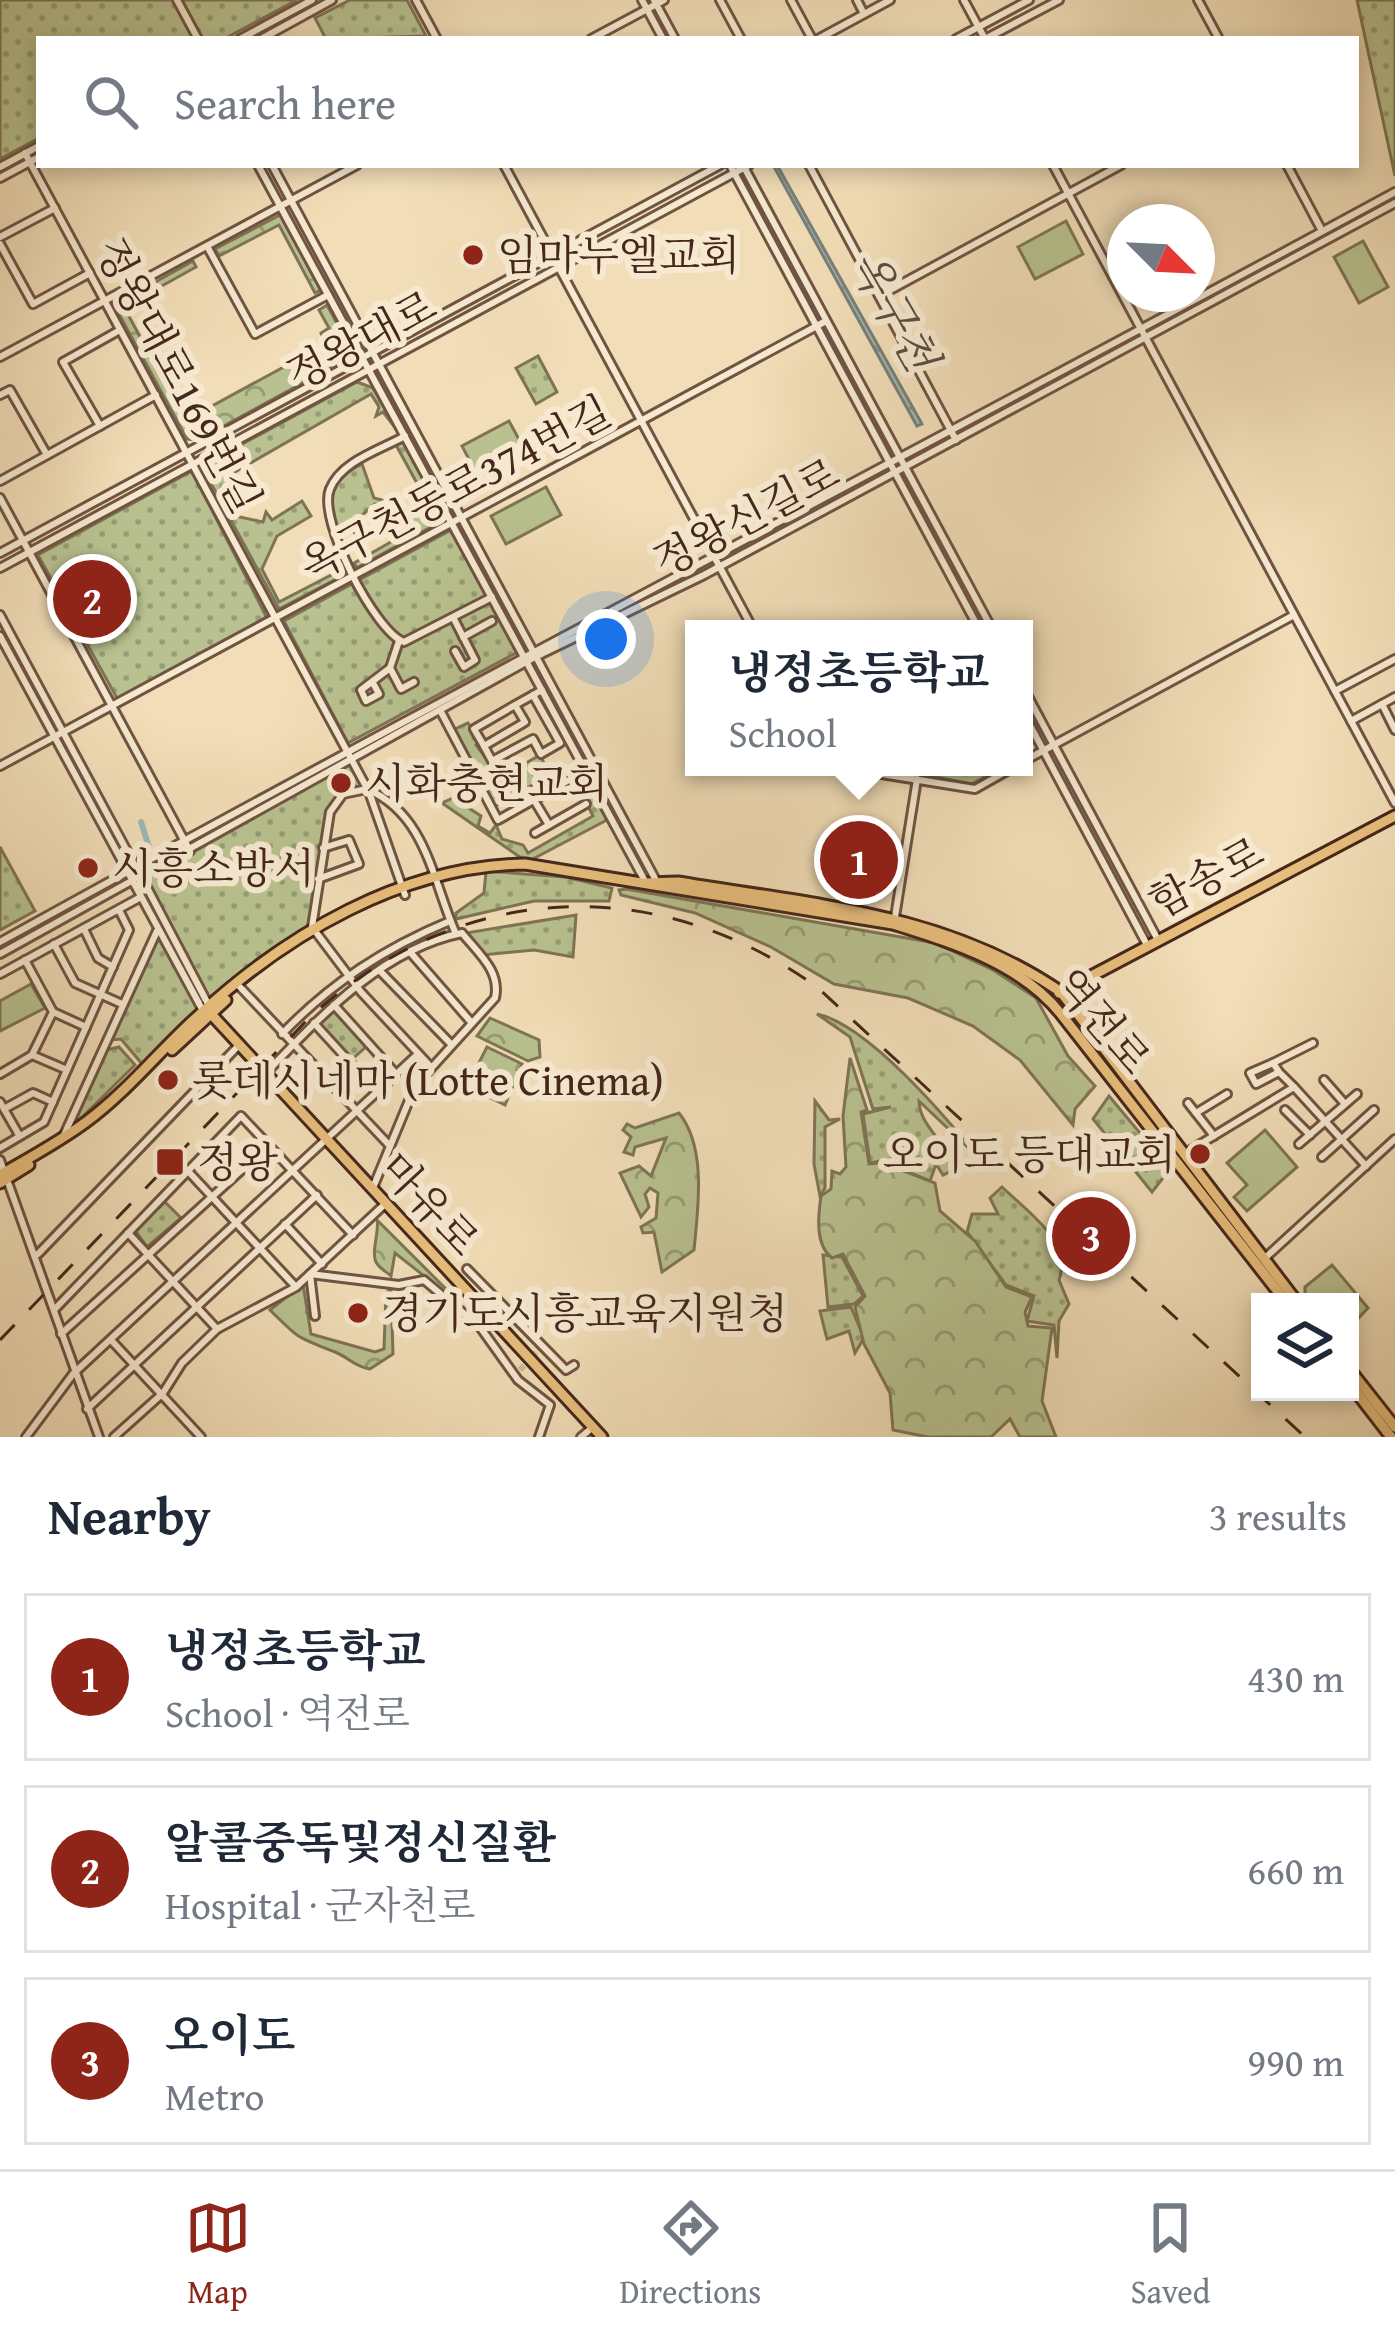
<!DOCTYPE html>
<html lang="en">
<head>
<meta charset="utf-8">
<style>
	body { margin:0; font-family:"Gentium Book Plus","Noto Serif KR",serif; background:#f2f2f3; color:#1f2937 }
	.controls { position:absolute; right:36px; bottom:36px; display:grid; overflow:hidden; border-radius:0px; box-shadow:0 6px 18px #0003 }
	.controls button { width:108px; height:108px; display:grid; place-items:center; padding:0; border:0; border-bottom:3px solid #e0e1e3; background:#fff; color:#1f2937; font:60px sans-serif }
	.compass { position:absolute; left:1107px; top:204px; width:108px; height:108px; border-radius:50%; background:#fff; box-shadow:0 6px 18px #0003; rotate:114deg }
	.you { position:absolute; left:606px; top:639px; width:42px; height:42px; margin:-30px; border:9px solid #fff; border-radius:50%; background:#1a73e8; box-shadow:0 0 0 18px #1a73e833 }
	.badge { display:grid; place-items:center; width:78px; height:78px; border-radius:50%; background:#8f2418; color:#fff; font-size:39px; font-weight:700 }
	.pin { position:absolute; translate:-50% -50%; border:6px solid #fff; box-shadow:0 3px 12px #0006 }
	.popup { position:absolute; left:685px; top:620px; width:348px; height:156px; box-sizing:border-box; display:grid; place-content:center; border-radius:0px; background:#fff; filter:drop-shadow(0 3px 9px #0005); font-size:39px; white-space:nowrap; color:#747a83 }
	.popup b { font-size:45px; color:#1f2937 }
	.popup::after { content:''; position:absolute; left:50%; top:100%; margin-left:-24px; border:24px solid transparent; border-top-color:#fff }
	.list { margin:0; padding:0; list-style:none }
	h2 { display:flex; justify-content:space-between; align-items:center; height:156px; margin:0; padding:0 48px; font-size:51px }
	h2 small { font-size:39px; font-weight:400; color:#747a83 }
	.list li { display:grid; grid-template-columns:78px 1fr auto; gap:36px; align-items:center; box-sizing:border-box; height:168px; margin:0 24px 24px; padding:0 24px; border:3px solid #e0e1e3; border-radius:0px }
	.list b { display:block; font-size:45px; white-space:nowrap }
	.list p { margin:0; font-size:39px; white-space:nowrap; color:#747a83 }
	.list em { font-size:39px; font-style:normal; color:#747a83 }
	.icon { flex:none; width:66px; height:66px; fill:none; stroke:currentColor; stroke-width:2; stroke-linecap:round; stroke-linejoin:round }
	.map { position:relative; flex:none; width:1395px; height:1437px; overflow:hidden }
	.search { position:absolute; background:#fff; box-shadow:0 6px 18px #0003; left:36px; right:36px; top:36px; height:132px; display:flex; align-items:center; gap:30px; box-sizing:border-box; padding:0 42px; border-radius:0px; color:#747a83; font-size:45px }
	.sheet { height:732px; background:#fff }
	nav { display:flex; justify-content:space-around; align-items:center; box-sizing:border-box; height:168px; border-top:3px solid #e0e1e3; background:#fff; font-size:33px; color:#747a83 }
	nav a { display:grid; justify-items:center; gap:6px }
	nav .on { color:#8f2418 }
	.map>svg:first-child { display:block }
</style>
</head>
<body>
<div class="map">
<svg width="1395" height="1437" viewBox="0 0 1395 1437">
	<defs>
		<pattern id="green-dots" width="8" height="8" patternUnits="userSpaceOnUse" patternTransform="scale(3)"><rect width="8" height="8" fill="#b8c18f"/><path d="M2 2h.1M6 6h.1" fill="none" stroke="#979d74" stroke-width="1.8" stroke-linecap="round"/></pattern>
		<pattern id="forest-crowns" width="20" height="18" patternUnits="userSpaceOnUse" patternTransform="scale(3)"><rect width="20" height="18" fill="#b8c18f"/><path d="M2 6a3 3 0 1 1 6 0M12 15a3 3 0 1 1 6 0" fill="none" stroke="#979d74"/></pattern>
		<pattern id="water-ripples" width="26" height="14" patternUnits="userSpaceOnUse" patternTransform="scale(3)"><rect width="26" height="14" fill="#9cbab6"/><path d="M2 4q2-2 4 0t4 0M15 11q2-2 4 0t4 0" fill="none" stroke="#819793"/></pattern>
	</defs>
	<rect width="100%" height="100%" fill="#f1ddb7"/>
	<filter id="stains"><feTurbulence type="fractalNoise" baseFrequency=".00167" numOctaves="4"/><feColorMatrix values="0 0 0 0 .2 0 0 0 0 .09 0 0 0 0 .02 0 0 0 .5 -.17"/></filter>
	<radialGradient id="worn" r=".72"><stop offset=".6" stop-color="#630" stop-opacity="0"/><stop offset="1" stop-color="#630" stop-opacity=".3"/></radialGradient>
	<!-- green -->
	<g fill="url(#green-dots)" stroke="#7e7455" stroke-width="3">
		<path d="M0,0H297L224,39H39V138L0,159Z"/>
		<path d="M350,0H407L426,36L326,39L315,18Z"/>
		<path d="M1357,0H1395V176Z"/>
		<path d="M538,356L557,392L536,404L516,368Z"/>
		<path d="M357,382L373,388L397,430L383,412L376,416L379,407L371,394L228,476L233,486L222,493L235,516L263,522L266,512L272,520L302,501L311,516L277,536L262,569L279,602L339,571L342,576L279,609L207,476L211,461Z"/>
		<path d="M403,441L445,519L357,568L354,563L403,535L419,487L396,445Z"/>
		<path d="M362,464L374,498L401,505L399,510L375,504L354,522V532L347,523L336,529C319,500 336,477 362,464Z"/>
		<path d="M192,471L266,616L263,623L118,700L38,555Z"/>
		<path d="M451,530L518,652L348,743L284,621Z"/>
		<path d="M468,723L480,742L476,745L496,771L489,784L540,755L550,775L492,808L451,731Z"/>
		<path d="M351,763L363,786L335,799L328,815L310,926L210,1003L145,879Z"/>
		<path d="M884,767H1002L972,784Z"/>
		<path d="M582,774L607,820L527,862L442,803L453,798L481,816L478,826L490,833L496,825L502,839L523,845L528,853L593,816L574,778Z"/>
		<path d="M0,847L35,911L0,930Z"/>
		<path d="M486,871L565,877L612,888L609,901H534L456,919V913L484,893Z"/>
		<path d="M576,915L573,957L534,950L483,955L466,933Z"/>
		<path d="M158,937L199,1010L143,1065L121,1039L109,1040Z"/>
		<path d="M333,1009L368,1045L350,1061L317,1023Z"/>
		<path d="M817,1014C868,1025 945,1116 978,1157L919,1101C920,1129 950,1141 951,1171L943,1175L936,1164L930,1181L886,1163L900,1157L870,1163L863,1114L891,1107L873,1109L850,1037Z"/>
		<path d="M119,1047L135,1065L70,1129L106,1050Z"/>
		<path d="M1109,1096L1170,1169L1152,1192L1093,1119Z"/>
		<path d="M815,1101L829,1120L840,1119L825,1127V1188L820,1196L814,1164Z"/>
		<path d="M1002,1187C1029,1213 1073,1242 1059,1280L1069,1304L1059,1321L1057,1358L1054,1325L1027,1321L1034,1296L1006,1285L967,1232L972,1214H998L990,1198Z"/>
		<path d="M165,1202L181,1218L147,1247L135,1230Z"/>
		<path d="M823,1255L842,1257L863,1296L854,1304L828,1307Z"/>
		<path d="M851,1307L864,1338L855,1353L849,1331L827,1339L820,1311Z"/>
	</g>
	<!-- forest -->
	<g fill="url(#forest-crowns)" stroke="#7e7455" stroke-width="3">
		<path d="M282,214L321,290L315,293L279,225L219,256L215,249Z"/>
		<path d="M193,261L196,267L124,307L180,411L193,404L199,413L326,344L321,333L329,328L319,310L327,305L354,355L198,440L187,439L114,305Z"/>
		<path d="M626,889L935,943L993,970L1036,998L1068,1056L1095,1086L1075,1109L1073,1125L1020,1060L973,1026L908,998L834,984L771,947L695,913L621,895L619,890Z"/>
		<path d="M490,1018L539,1040L540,1057L528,1061L477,1036Z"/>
		<path d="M487,1047L522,1064L505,1105L467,1086Z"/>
		<path d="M850,1058L867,1110L861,1112L869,1164L883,1163L935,1183L940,1211L975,1241L1006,1287L1032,1297L1025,1312L1028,1326L1052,1328L1042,1401L1056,1437H1020L1010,1419L991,1437H928L893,1430L890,1393L864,1344L855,1307L865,1296L843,1254L832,1258C815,1245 818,1217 821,1196L831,1189L832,1171L840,1174L846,1167L843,1116Z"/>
		<path d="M679,1113C707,1148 698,1208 694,1250L662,1272L654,1232L643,1233L641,1227L656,1218L658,1193L650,1188L645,1194L649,1207L641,1217L620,1173L639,1166L651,1176L666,1138L635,1147L633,1155L624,1152L631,1137L623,1130L627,1124L635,1128Z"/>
		<path d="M377,1220L451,1294L452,1298L395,1253L391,1276C387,1272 382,1270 378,1265C369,1255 380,1232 377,1220Z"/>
		<path d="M303,1284L311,1334L375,1352L384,1349L386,1293L391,1289L393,1354L370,1369C353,1366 350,1358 335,1352C297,1337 300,1340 270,1310Z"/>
	</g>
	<!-- pitch -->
	<g fill="#b8c18f" stroke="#7e7455" stroke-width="3">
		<path d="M1066,221L1083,254L1035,279L1018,247Z"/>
		<path d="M1363,241L1388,287L1359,303L1334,257Z"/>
		<path d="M509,421L523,447L476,473L462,446Z"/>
		<path d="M546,487L561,515L506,544L491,516Z"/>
		<path d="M31,984L45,1008L0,1031V1001Z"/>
		<path d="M1265,1130L1297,1167L1247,1211L1234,1197L1247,1185L1227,1163Z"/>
		<path d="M1332,1265L1368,1308L1350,1327V1302H1311L1305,1294V1287Z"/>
	</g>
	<!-- water -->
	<path fill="url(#water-ripples)" stroke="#797f78" stroke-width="3" d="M773,165H777L922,424L917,426Z"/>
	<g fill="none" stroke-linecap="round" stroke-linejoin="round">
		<!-- canal -->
		<path stroke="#9cbab6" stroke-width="6" d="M141,822L149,847"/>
		<!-- minor-tunnel -->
		<path stroke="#cfb998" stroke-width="6" stroke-dasharray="6 3" stroke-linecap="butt" d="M520,1370L539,1349"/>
		<!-- minor casing -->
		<g stroke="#705442" stroke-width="12">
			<g id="minor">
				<path d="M177,0L198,39"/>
				<path d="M416,0L437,39"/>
				<path d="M642,0L663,39"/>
				<path d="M654,0L675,39"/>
				<path d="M720,0L741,39"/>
				<path d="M791,0L812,39"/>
				<path d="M857,0L864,14"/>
				<path d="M964,0L985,39"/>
				<path d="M1198,0L1219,39"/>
				<path d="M240,39L312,0"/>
				<path d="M261,39L332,0"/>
				<path d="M591,39L664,0"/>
				<path d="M818,39L890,0"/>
				<path d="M956,39L1029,0"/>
				<path d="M985,39L1059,0"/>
				<path d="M25,153L369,792L405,895"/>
				<path d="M258,165L646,883"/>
				<path d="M272,165L659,886"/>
				<path d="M504,165L753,629"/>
				<path d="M730,165L979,629"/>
				<path d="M809,165L956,440"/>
				<path d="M1053,165L1395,803"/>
				<path d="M1287,165L1322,231"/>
				<path d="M0,167L39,146"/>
				<path d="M744,167L992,629"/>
				<path d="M0,178L39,157"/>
				<path d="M0,237L55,208"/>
				<path d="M0,244L33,304L90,273"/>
				<path d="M207,246L255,334L328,295"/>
				<path d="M879,296L1121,165"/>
				<path d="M0,357L357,165"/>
				<path d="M0,395L10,390L47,455"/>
				<path d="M100,426L63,362L120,330"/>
				<path d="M405,436C380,450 341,461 330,489C317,519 375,632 404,642L492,597"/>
				<path d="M0,481L156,395"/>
				<path d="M0,498L190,851"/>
				<path d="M0,553L720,165"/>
				<path d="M0,568L749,165"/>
				<path d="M0,615L135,866"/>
				<path d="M454,619L475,660L464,667L455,651"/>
				<path d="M0,636L202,1009"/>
				<path d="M463,637L492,621"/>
				<path d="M399,641L390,668L401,689L414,682"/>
				<path d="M373,683L379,694L366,701L361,690L390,668"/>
				<path d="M1024,689L1158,940"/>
				<path d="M1335,691L1395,659"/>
				<path d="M1382,704L1395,730"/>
				<path d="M515,705L474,729L484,746L525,722L515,705L542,690"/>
				<path d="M440,710L498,820L585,771"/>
				<path d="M1024,714L1147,945"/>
				<path d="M1351,721L1395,697"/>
				<path d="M484,746L492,761L533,739L541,754L560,743L533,695"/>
				<path d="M1024,761L1294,615"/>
				<path d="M0,766L826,321"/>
				<path d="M838,767L975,789L1014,767"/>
				<path d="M534,800L549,825L586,804"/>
				<path d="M535,833L549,825"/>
				<path d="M142,878L208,1004"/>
				<path d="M318,879L359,864L349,840L323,848"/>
				<path d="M895,917L917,779"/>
				<path d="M84,929L98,958L113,967"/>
				<path d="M0,942C462,686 931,444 1395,192"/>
				<path d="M54,944L75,983L122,1004"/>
				<path d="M410,952L471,1022"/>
				<path d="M0,954L535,657L704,575L1395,203"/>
				<path d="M381,972L451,1044"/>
				<path d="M0,974L139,898"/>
				<path d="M240,987L390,1146"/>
				<path d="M334,1005L396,1074"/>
				<path d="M53,1012L86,1027"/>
				<path d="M314,1023L378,1093"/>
				<path d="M282,1034C331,983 385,948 450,921"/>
				<path d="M32,1055L67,1070"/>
				<path d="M1273,1063L1313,1043"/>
				<path d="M430,1066L361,992L312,927L330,812L343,794L367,789C427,815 432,880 456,934"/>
				<path d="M1279,1072L1273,1063L1250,1073L1256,1084L1279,1072L1294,1087"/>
				<path d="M0,1074L32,1055L53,1012L25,960"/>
				<path d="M265,1074C319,1018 382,949 462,933C478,953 501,971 495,998L415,1086L372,1190"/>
				<path d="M1324,1080L1345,1104"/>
				<path d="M0,1102L19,1135"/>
				<path d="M1188,1103L1214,1136"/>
				<path d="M4,1109L33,1093L53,1102"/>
				<path d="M1285,1110L1310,1135"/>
				<path d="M1196,1113L1227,1094"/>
				<path d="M64,1135L157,931"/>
				<path d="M1299,1144L1357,1094"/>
				<path d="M0,1148L44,1122L129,930L119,910"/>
				<path d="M1184,1154L1294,1087L1366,1166"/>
				<path d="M1322,1157L1374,1110"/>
				<path d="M0,1160L99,1437"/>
				<path d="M187,1170L295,1286"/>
				<path d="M285,1224L322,1264"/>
				<path d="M128,1233L217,1329"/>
				<path d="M38,1254L239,1045"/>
				<path d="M1265,1258L1395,1139"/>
				<path d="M467,1269L566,1370L574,1365"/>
				<path d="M54,1310L241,1116L353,1235"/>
				<path d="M315,1316L310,1274L399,1285L424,1280L480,1327L518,1380L550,1405L539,1437"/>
				<path d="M61,1334L269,1145"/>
				<path d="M111,1340L201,1437"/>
				<path d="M87,1409L317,1195"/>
				<path d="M26,1437L73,1374L418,1054"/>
				<path d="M114,1437L163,1393L182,1363L217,1329L296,1287L385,1204"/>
				<path d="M581,1437L593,1427"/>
			</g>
		</g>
		<!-- major casing -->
		<g stroke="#45271b" stroke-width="15">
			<g id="major">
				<path d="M646,883L678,882C812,904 946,913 1061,992L1297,1302"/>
				<path d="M1059,993L1395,816"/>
				<path d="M211,1014L602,1437"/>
				<path d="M172,1050L226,1000"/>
				<path d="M0,1175C29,1158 59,1142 86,1122C128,1091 161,1049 199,1015C287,934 402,866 525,864L893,924C953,943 1020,963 1061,1014L1286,1302"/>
				<path d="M0,1183L29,1165"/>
				<path d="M1350,1370L1395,1427"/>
				<path d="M1350,1384L1391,1437"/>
			</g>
		</g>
		<!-- minor -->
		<use href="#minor" stroke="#f6e9d0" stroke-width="6"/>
		<!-- major -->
		<use href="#major" stroke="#e8be7c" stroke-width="9"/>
		<!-- rail -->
		<path stroke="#45271b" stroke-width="3" stroke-dasharray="21 21" stroke-linecap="butt" d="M0,1340L309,1018C458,881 653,870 817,987L1305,1437"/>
	</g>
	<!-- markers -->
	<g fill="#8f2418" stroke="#f6e9d0" stroke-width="4.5">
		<circle cx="473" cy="255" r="12"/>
		<circle cx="341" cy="783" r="12"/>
		<circle cx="88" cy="868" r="12"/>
		<circle cx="168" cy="1080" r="12"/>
		<circle cx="1200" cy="1154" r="12"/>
		<rect x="155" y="1147" width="30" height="30" rx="6"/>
		<circle cx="358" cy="1313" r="12"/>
	</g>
	<g text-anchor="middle" stroke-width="12" stroke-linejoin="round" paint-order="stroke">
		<!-- poi labels -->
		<g font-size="42" fill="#45271b" stroke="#f6e9d0" text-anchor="start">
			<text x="497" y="270">임마누엘교회</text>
			<text x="365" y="798">시화충현교회</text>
			<text x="112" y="883">시흥소방서</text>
			<text x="192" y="1095">롯데시네마 (Lotte Cinema)</text>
			<text x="1176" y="1169" text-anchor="end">오이도 등대교회</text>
			<text x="197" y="1177">정왕</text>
			<text x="382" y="1328">경기도시흥교육지원청</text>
		</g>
		<!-- street labels -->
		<g font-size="42" fill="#45271b" stroke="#f6e9d0">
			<text transform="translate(361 340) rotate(-28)" y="15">정왕대로</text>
			<text transform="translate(179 375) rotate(62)" y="15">정왕대로169번길</text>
			<text transform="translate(455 488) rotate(-28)" y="15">옥구천동로374번길</text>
			<text transform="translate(746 517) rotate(-28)" y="15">정왕신길로</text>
			<text transform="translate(1206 877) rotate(-28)" y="15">함송로</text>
			<text transform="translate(1103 1021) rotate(50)" y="15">역전로</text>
			<text transform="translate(430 1204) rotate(47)" y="15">마유로</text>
		</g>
		<!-- water labels -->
		<g font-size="45" font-style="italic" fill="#5b4c42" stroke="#f6e9d0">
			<text transform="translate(894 310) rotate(61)" y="16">옥구천</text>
		</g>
	</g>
	<rect width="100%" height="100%" filter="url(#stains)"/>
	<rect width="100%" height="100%" fill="url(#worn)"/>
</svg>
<div class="controls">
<button><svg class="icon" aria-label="layers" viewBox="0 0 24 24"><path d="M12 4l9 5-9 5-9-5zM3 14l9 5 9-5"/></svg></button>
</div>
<svg class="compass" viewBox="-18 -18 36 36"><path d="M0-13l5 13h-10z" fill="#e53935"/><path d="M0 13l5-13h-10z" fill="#747a83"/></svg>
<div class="you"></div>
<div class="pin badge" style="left:859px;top:860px">1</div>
<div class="popup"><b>냉정초등학교</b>School</div>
<div class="pin badge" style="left:92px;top:599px">2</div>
<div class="pin badge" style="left:1091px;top:1236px">3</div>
<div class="search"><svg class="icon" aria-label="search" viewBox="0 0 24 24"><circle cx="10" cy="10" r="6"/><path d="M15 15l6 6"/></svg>Search here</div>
</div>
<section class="sheet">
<h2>Nearby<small>3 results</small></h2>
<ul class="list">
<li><span class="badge">1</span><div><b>냉정초등학교</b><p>School · 역전로</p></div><em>430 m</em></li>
<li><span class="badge">2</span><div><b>알콜중독및정신질환</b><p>Hospital · 군자천로</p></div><em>660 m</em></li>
<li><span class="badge">3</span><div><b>오이도</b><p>Metro</p></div><em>990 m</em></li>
</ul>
</section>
<nav>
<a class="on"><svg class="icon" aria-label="map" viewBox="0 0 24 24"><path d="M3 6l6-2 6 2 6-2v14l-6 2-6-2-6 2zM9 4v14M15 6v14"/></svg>Map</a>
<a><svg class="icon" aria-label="directions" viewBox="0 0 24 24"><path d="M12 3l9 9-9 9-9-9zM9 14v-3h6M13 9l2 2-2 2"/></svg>Directions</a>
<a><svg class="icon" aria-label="saved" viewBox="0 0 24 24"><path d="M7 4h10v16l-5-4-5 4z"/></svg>Saved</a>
</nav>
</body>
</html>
